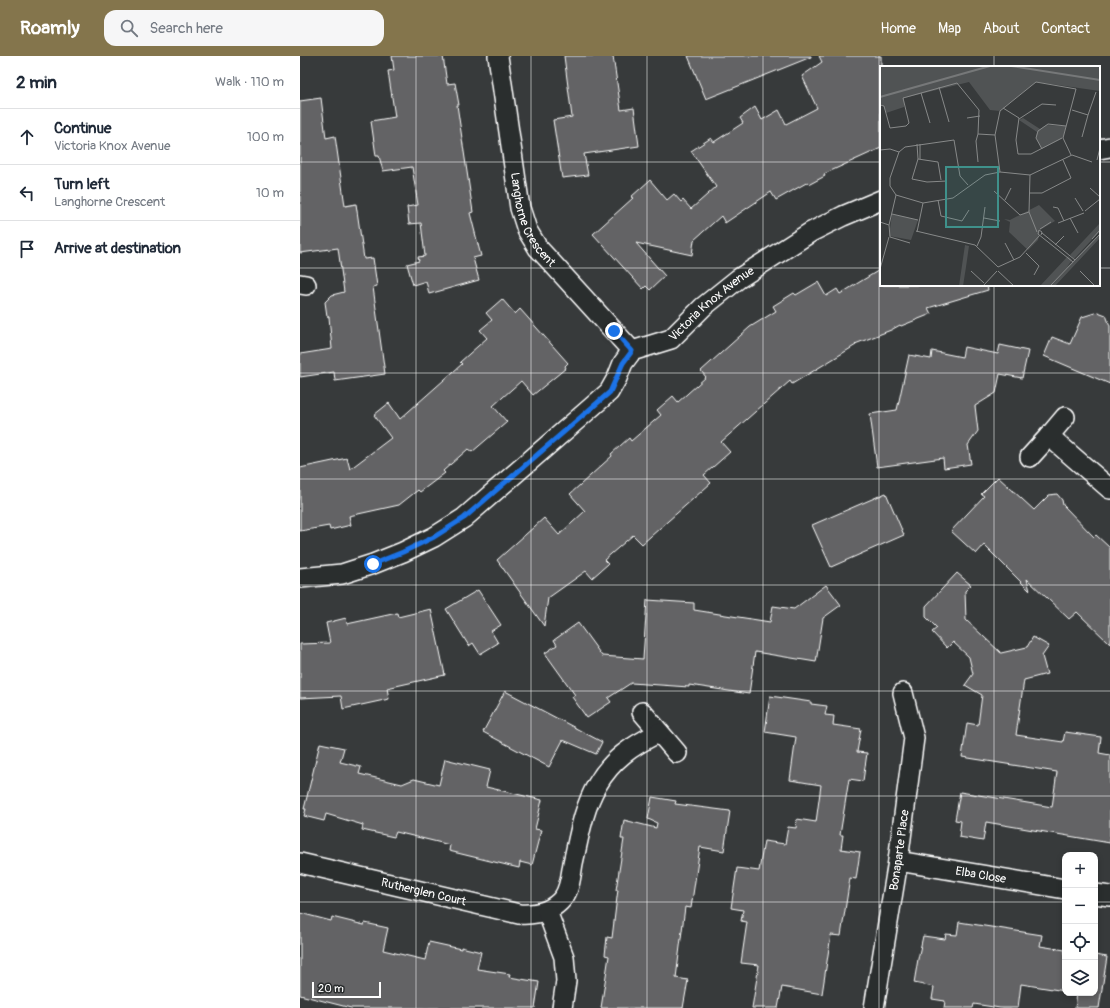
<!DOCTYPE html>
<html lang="en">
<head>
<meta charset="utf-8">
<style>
	body { margin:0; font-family:Pangolin,sans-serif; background:#f6f6f7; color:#1f2937 }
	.controls { position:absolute; right:12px; bottom:12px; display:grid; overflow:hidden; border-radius:8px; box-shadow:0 2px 6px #0003 }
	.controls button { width:36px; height:36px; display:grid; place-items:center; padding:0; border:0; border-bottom:1px solid #e0e1e3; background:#fff; color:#1f2937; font:20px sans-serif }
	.scale { position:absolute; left:12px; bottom:10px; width:69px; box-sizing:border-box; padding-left:4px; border:2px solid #fff; border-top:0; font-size:11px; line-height:14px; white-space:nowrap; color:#fff; -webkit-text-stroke:3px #2a2d2e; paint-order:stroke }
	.stop { position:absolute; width:12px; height:12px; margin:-9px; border:3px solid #1a73e8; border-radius:50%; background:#fff }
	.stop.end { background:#1a73e8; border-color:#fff; box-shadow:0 1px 4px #0008 }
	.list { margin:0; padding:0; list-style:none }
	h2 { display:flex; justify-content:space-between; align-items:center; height:52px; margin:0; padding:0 16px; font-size:17px }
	h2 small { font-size:13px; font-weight:400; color:#747a83 }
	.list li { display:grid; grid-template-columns:26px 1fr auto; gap:12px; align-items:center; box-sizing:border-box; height:56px; padding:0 16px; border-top:1px solid #e0e1e3 }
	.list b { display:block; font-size:15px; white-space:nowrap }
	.list p { margin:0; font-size:13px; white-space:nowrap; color:#747a83 }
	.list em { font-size:13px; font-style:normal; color:#747a83 }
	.icon { flex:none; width:22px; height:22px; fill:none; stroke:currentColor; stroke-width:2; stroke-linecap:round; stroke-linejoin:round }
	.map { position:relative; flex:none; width:810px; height:952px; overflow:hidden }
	header { display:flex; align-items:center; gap:24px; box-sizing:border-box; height:56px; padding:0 20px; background:#84754c; color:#fff }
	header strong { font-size:19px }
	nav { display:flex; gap:22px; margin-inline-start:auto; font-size:14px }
	.search { width:280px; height:36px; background:#f6f6f7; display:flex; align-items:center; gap:10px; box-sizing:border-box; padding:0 14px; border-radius:12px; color:#747a83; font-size:15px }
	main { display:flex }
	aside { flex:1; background:#fff }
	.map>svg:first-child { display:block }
</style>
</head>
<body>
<header>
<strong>Roamly</strong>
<div class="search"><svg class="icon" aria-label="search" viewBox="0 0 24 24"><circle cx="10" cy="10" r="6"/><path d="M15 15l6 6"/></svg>Search here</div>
<nav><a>Home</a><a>Map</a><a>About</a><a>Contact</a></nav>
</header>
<main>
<aside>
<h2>2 min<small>Walk · 110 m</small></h2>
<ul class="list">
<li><svg class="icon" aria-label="ahead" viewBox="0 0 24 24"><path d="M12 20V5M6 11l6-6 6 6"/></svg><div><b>Continue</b><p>Victoria Knox Avenue</p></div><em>100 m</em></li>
<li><svg class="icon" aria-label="left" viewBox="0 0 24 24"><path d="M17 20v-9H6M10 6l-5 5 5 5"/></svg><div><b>Turn left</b><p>Langhorne Crescent</p></div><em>10 m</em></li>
<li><svg class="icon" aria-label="arrive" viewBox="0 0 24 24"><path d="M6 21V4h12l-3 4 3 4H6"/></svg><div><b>Arrive at destination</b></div></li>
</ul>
</aside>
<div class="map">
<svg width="810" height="952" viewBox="0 0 810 952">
	<rect width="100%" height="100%" fill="#373a3b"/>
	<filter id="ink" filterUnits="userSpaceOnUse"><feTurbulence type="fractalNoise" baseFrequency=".025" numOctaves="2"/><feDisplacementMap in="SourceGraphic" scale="8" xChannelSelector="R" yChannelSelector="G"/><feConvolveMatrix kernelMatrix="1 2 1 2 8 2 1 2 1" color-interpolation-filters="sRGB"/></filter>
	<g filter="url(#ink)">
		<!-- building -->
		<g fill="#636465" stroke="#fff">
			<path d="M92,0H143L147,28L155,27L159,49H157L173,156L170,157L181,200L173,202L179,224L129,238L126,225L113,229L107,208L119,205L118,201L125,200L121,167L109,168L107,151L118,149L112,111L83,115L79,100H76L71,65L95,61L88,15L94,14Z"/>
			<path d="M264,0H313L321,54L334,52L339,90L284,98L288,119L262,122L253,64L272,61Z"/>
			<path d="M388,0H511V1L406,43Z"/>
			<path d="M519,0H581V92L524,118L525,120L510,128L508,126L476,144L471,136L425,167L421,160L394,184L392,199L336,187L365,220L350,234L346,230L343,233L293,178L333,142L331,141L350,124L367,144L374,138L381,146L383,144L391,153L416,131L391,95L411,82L414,86L443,67L440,62L455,51L462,64L479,54L486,68L517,52L502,20L522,6Z"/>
			<path d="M21,42L26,82L35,80L45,150L56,148L64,203L73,202L77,230L73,231L85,318L35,325L34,316L0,321V298L32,293L29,261L27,260L25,246L32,239L44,236L38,192L0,197V45Z"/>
			<path d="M581,213V229H687L688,234L628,252L631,258L601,270L600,269L591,274L555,288L556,289L492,328L490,325L421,386L430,396L404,419L411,427L342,488L333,479L304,504L308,508L292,522L286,515L248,542L244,570L197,504L244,462L259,479L285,455L270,438L312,400L311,398L329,382L331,385L361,359L357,354L373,340L378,346L406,321L401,315L450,271L476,255L473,250L494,237L496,239L518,226L526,240L537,233L540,238Z"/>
			<path d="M202,243L215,258L220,253L268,307L265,310L266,312L233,339L221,325L193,350L207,366L172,396L168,393L143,415L145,417L120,436L118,434L99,449L49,460L51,469L30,474L29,470L0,475V412L47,402L50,413L91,382L74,359L89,347L100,363L162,308L160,306L187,282L180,274L192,264L186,257Z"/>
			<path d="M798,256L806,259L810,270V328L744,300L752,281L770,288L782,261Z"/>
			<path d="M700,289L728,295L722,322L700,318L696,337L675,350L678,375L668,389L671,408L644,412L643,402L577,411L570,358L597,354L609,299L631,303L632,295L662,301L664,291L698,298Z"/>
			<path d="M698,421L734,454L749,439L757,438L762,444L763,449L794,481L796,479L810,492V588L777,556L769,563L727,523L730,535L684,489L676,498L651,475L684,440L681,438Z"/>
			<path d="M586,437L604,479L531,511L512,469Z"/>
			<path d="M657,517L671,529L665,535L666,564L701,597L727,591L733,581L749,590L742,600L747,618L724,624L716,679L763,686L765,676L801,681L799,697L810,699V787L686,766L683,785L659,781L661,765L655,764L660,736L752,751L757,716L662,701L667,667L678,669L682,639L665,629L673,618L669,601L653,586L647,592L632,576L637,572L626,561V550Z"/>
			<path d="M526,529L541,549L523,562L516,606L455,596L449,638L389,629V631L331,627L308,642L311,646L287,662L272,641L275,639L245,597L257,589L254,584L278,567L302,600L343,603L347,544L394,547V554L470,566L473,550L494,553Z"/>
			<path d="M178,534L201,569L191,575L198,587L180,598L173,587L169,590L146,553Z"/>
			<path d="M131,553L145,619L87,632L89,643L43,653L41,640L0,642V588L30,587L26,567L46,562L47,568L97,557L98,561Z"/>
			<path d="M205,635L302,686L296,698L263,684L249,711L183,676Z"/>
			<path d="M470,640L511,646V648L527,650L525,659L534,660L533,669L561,673L557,696L567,697L563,725L549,723L540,779H543L541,793L560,796L556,823L550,822L541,880L531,879L522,938L482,931L478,952H452L459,909L441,907L447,866L441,865L443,854L431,852L437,812L459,815L464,785L485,788L488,771L496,772L497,763L516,766L521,729L490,724L496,681L465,676Z"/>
			<path d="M20,687L44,692L40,706L61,711L59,718L102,728L114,723L139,729L145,703L190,714L186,731L242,744L235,773L241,774L232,809L220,806L219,812L149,795L150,789L96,776L94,781L62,774L63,769L26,758L24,765L4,760L6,753H4Z"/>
			<path d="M352,741L376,745L375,748L430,755L424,795L400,791L391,852L385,851L376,922L388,924L383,952H301L309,900L305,899L307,881L312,882L317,841L318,834H316L324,783H321L324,764L356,772L357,767L348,763Z"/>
			<path d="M0,857L31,865L32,861L64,869L65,867L88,872L83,894L125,904L129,886L161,893V891L181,896L177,913L210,918L209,921L239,926L235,952H51L0,939Z"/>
			<path d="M659,866L742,879L740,890L765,894V935L721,928L718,952H700L674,948L673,952H644L645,945L632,943L634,931L614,927L618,903L623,880L645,883L646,878L657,879Z"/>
			<path d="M795,899L807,901L799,952H775L777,937H795Z"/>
		</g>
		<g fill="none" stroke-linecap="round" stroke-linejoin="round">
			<!-- minor casing -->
			<g stroke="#fff" stroke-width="22">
				<g id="minor">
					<path id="s1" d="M198,0L220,152L227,174L238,192L251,206L332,295"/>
					<path d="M799,93L810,91"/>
					<path d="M0,228L6,229"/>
					<path d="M749,380L810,433"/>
					<path d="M730,401L749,380L765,361"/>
					<path id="s2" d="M0,522L42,518L73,508L103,496L134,481L164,462L309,336L317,322L323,307L332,295L371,283L403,251L438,223L511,176L543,160L581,144"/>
					<path d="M342,656L377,697"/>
					<path id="s3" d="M598,805L765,833"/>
					<path id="s4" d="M0,807L219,858C236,859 252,856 263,842C270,833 271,819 273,807C279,781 283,753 297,729C312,703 332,690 358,677"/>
					<path d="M795,838L810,840"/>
					<path d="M247,855L264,901L266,925L262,952"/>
					<path id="s5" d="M574,952L598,805L614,682L603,637"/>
				</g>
			</g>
			<!-- minor -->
			<use href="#minor" stroke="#2a2d2e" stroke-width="19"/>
		</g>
	</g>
	<g fill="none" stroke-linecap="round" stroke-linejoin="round" filter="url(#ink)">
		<!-- route -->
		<path stroke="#1a73e8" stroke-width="5" d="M73,508L103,496L134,481L164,462L310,336L323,307L332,295L314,275"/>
	</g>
	<!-- grid -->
	<path fill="none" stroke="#fff" stroke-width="1" stroke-opacity="0.55" d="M116,0V952M231,0V952M347,0V952M463,0V952M579,0V952M694,0V11M0,106H581M799,106H810M0,212H581M799,212H810M694,229V952M0,317H810M0,423H810M0,529H810M0,635H810M0,740H810M0,846H765M795,846H810"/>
	<g text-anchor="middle" stroke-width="3" stroke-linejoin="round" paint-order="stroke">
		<!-- street labels -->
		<g font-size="12" fill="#fff" stroke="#2a2d2e">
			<text dy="4" stroke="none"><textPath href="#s1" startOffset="169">Langhorne Crescent</textPath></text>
			<text dy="4" stroke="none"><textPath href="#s2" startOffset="511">Victoria Knox Avenue</textPath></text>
			<text dy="4" stroke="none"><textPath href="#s5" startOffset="160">Bonaparte Place</textPath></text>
			<text dy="4" stroke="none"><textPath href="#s3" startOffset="84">Elba Close</textPath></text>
			<text dy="4" stroke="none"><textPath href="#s4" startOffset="127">Rutherglen Court</textPath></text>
		</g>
	</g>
	<!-- overview -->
	<g transform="translate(580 10)">
		<rect width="220" height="220" fill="#373a3b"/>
		<path d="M0,0H220V25L156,16L120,45L110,44L89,16L24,32V41L6,47L3,39H0ZM143,52L160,63L166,59L186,60L183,72L162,83L156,72L157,66L139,54ZM159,139L175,155L160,164L158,174L148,184L129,166L130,156L124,153L130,154ZM12,148L38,154L31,174L9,170ZM220,157V165L194,193L190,189ZM220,168V172L175,220H160L188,190L192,194L187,201ZM85,179L89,180L86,201L83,220H79Z" fill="#505354"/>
		<path fill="none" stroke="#767879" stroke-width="2" d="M131,0L220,14M0,31L110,0"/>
		<path fill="none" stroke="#878989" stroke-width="1" d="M59,21L69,56M41,27L50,57M0,39L4,40L10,62L26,60L29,57L23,32L77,17L99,44L98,68L115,69M123,42L139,52L136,74L138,88H151L182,72M192,44L208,49L216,26M87,52L100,50M139,53L162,38L176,39M98,68L96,75L98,96M202,71L208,49M37,78L38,93L32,113L47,116L67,115M40,78V93M162,83L156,72L158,65L168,58L186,60M0,84L10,83L19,86M38,93L58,96L61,114M217,94L220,82M120,106L115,69L120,45L156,16L196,23L183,72L191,89M150,109L149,146L157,166M210,122L220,131M114,125L140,149L149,146M149,127H162L191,112L183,94M195,132L203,145M58,134L61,150L82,155L89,144M125,134L131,122M43,137L16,129L10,120V112L19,86L25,81L74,74L80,110L88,119M173,141L178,142L184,155M205,145L220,133M12,148L38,154M104,152L120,155M190,152L198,167M0,156L9,159L10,171L30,177M178,157L204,147M9,159L16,129M160,163L171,156M36,165L95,179L118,201M37,166L43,137L73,132L105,109L120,106L150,109L192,89L212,96M162,167L195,194M161,169L162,166L159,164L158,168L193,196M212,173L220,164M125,177L134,194M175,179L184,170M97,180L101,171L105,141M146,187L159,200L154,209M118,201L140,191L160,169M0,203L9,171M91,205L104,217M118,205L134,220M200,205L215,220M103,220L117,205M170,220L220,168"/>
		<path fill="#3f918b" fill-opacity="0.15" stroke="#3f918b" stroke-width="2" d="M66,101H118V161H66Z"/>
		<rect width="220" height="220" fill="none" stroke="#fff" stroke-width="2"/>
	</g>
</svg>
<div class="controls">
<button>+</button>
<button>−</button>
<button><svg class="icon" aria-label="locate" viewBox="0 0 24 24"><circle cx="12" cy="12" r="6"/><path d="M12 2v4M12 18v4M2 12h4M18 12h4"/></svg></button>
<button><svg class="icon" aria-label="layers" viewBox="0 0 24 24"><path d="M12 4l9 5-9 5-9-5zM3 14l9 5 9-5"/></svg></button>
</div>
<div class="scale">20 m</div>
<div class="stop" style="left:73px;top:508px"></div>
<div class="stop end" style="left:314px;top:275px"></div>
</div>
</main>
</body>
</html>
